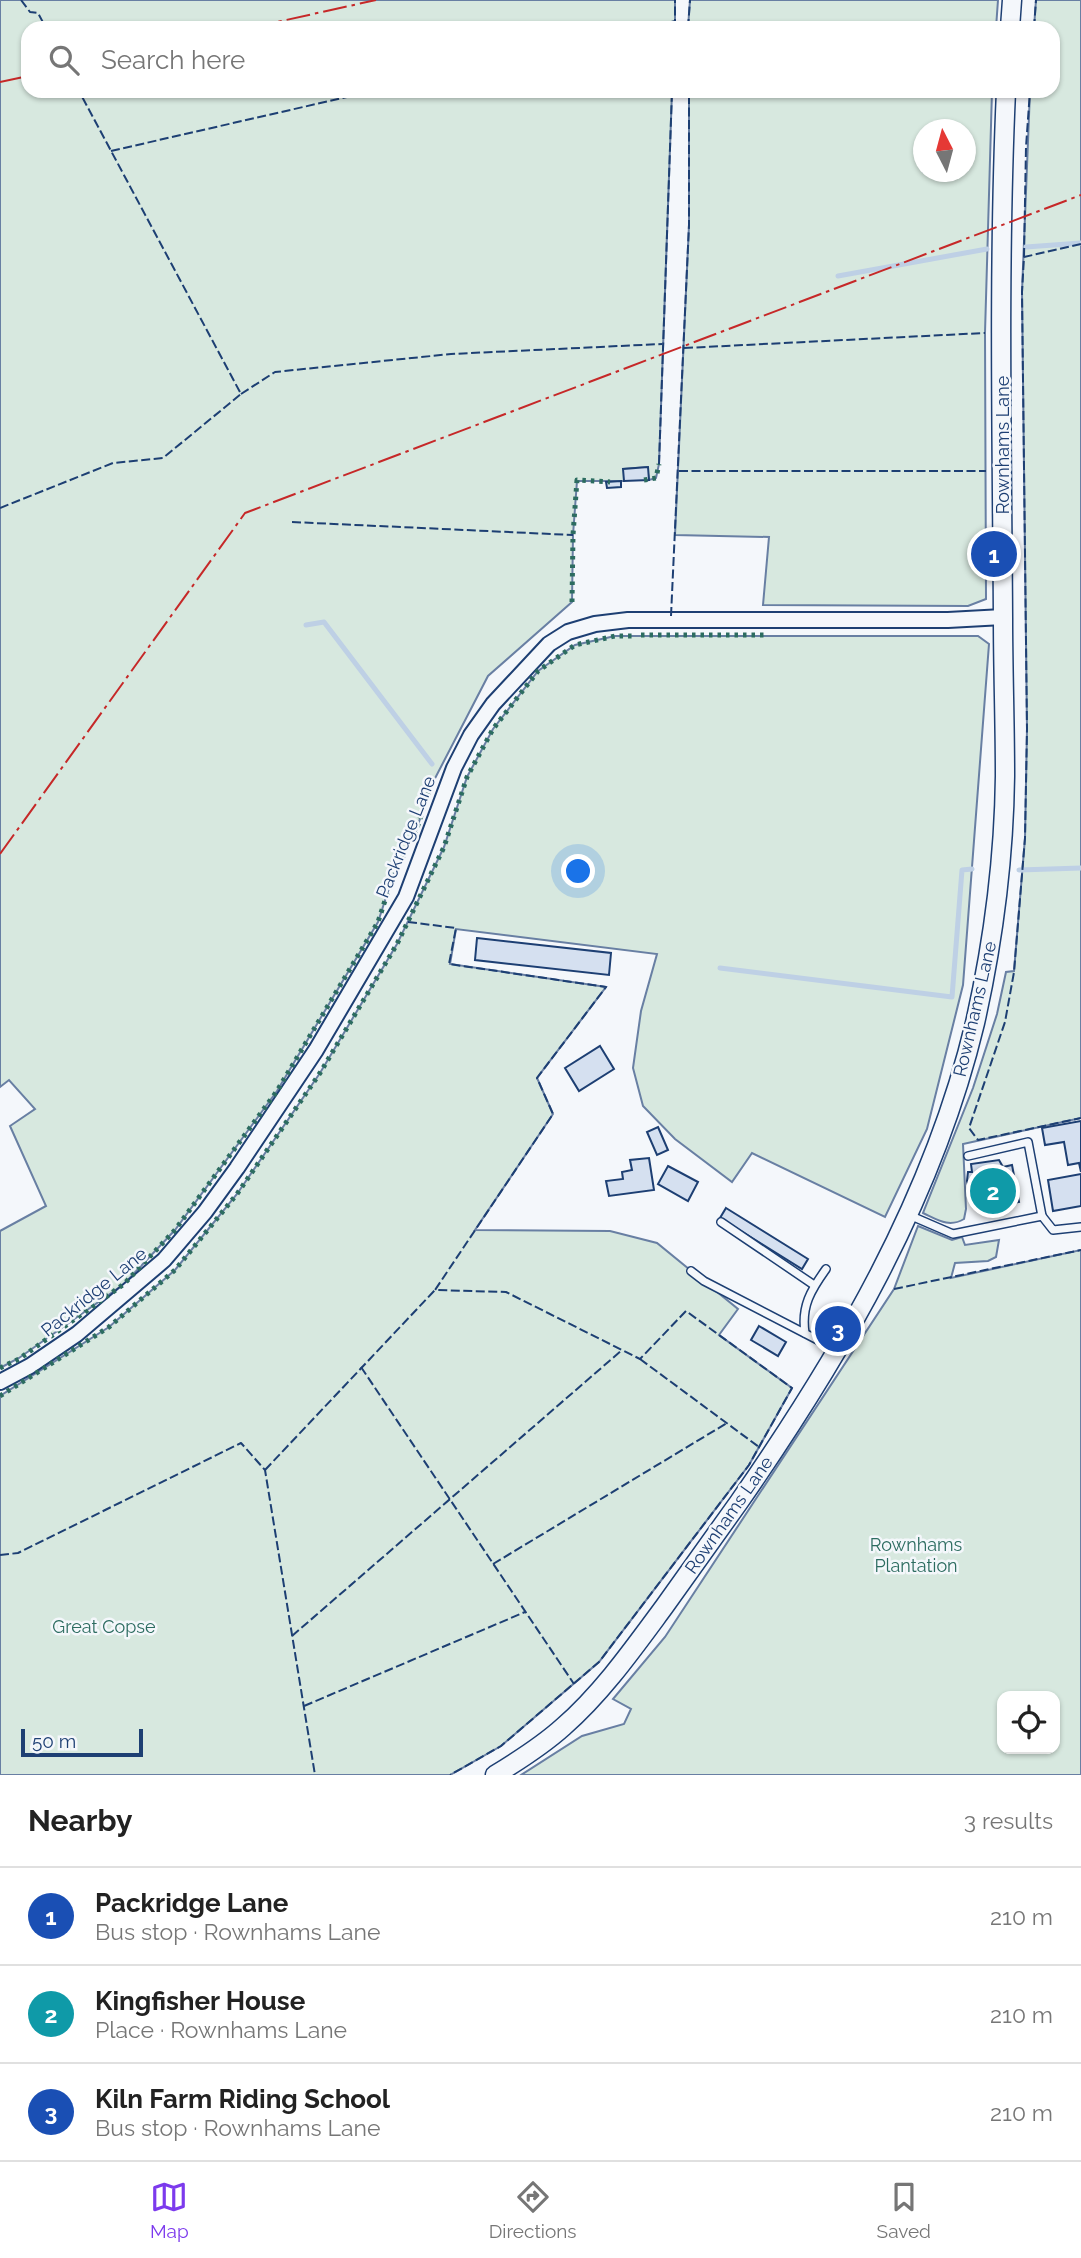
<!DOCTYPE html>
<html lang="en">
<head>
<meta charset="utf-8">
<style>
	body { margin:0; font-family:Raleway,sans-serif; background:#f6f6f6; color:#222 }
	.controls { position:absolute; right:21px; bottom:21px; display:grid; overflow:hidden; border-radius:14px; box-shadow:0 2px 5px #0004 }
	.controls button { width:63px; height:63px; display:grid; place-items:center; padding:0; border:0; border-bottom:2px solid #e0e0e0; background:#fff; color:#222; font:35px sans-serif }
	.compass { position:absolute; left:913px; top:119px; width:63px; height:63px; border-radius:50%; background:#fff; box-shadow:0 2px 5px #0004; rotate:354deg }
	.scale { position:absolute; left:21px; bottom:18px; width:122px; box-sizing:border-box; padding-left:7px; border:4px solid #1d3f73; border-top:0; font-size:19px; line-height:24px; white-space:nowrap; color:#1d3f73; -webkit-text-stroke:5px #f4f7fb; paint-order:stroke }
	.you { position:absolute; left:579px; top:872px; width:24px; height:24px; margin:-18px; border:5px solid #fff; border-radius:50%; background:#1a73e8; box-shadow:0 0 0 10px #1a73e833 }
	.badge { display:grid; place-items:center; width:46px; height:46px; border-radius:50%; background:#7c3aed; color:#fff; font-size:23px; font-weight:700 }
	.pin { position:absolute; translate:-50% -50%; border:4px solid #fff; box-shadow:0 2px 7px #0006 }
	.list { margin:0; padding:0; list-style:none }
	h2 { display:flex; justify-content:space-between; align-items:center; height:91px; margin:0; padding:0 28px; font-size:30px }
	h2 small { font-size:23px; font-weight:400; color:#767676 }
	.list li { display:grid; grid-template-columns:46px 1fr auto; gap:21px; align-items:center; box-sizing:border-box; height:98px; padding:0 28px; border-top:2px solid #e0e0e0 }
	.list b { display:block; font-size:26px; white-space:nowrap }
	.list p { margin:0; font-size:23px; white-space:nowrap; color:#767676 }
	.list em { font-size:23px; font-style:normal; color:#767676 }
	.icon { flex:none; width:38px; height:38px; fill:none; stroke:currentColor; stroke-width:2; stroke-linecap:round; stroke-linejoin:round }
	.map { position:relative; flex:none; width:1081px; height:1775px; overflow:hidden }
	.search { position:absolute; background:#fff; box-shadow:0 2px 5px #0004; left:21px; right:21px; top:21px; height:77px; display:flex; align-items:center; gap:18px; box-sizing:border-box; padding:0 24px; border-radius:21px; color:#767676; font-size:26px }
	.sheet { height:385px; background:#fff }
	nav { display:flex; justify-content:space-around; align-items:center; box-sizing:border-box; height:98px; border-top:2px solid #e0e0e0; background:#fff; font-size:19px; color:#767676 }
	nav a { display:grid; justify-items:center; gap:4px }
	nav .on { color:#7c3aed }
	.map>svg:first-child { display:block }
</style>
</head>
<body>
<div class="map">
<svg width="1081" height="1775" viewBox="0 0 1081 1775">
	<rect width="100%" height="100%" fill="#f4f7fb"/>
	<!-- green -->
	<g fill="#d7e8df" stroke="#687fa3" stroke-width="2" fill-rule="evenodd">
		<path d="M0,0H675V28H28V91H672L659,464L656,478L649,480L647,467L624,469V481H577L573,535L572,602L488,676L430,788L416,831L393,876L378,922L277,1091L175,1230L124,1284L19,1358L0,1368V1231L46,1206L10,1126L35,1109L9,1080L0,1087Z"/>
		<path d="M690,0H998L996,28H688Z"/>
		<path d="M1036,0H1081V1118L963,1144L966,1209L964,1219C949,1228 938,1220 923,1213L973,1088L997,1014L1006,972L1014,971L1025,838L1027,729L1022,292L1030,91H1053V28H1034Z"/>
		<path d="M689,91H992L985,333L986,599L968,606L763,605L769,537L675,535L689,225ZM923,130H965V172H923Z"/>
		<path d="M615,636H978L989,644L963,985L927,1129L885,1217L752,1153L732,1182L675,1139L643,1106L633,1068L641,1011L657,954L456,929L450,964L606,987L537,1078L553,1114L475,1230L610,1231L657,1243L738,1309L719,1335L792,1388L749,1465L599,1662L501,1746L450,1775H0V1396L109,1327L175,1270L237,1194L320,1073L397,944L444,847L467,777L493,729L538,671L575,645Z"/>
		<path d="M918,1226L952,1240L962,1237L965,1245L999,1240L996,1257L988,1261L955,1263L951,1278L1081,1250V1775H521L582,1736L624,1724L631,1709L613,1699L665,1637L894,1289ZM1055,1696V1749H1002V1696Z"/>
	</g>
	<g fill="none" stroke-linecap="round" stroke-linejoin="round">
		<!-- stream -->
		<g stroke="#bed0e5" stroke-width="5">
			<path d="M1026,247L1081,243"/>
			<path d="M838,276L987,249"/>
			<path d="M306,625L324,622L432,764"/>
			<path d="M1019,870L1081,868"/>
			<path d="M720,968L952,997L962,870L972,869"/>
		</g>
	</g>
	<!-- building -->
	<g fill="#d5e0f0" stroke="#1d3f73" stroke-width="2">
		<path d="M648,467L649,480L624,481L623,469Z"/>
		<path d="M621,481V487L607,488L606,482Z"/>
		<path d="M477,938L611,953L609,975L475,960Z"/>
		<path d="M600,1046L614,1069L579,1091L565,1068Z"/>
		<path d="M1081,1121V1172L1079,1163L1068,1165L1064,1142L1045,1145L1042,1128Z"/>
		<path d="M658,1127L668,1150L657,1155L647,1132Z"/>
		<path d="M649,1158L654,1190L609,1196L606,1181L623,1179L622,1172L632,1170L630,1160Z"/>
		<path d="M999,1160L1003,1167L1012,1165L1019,1202L988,1206L986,1201L972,1203L967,1181L968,1172H972L971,1164Z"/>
		<path d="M668,1166L698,1182L688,1201L658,1184Z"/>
		<path d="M1081,1174V1206L1053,1211L1048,1180Z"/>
		<path d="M726,1208L808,1259L802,1269L720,1218Z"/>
		<path d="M759,1326L786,1342L778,1356L751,1340Z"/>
	</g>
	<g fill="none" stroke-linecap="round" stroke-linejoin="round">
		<!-- service casing -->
		<g stroke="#1d3f73" stroke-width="10">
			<g id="service">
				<path d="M968,1156L1028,1142L1042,1216"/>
				<path d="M909,1215L953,1234L1042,1216L1053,1230L1081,1227"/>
				<path d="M721,1222L814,1285"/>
				<path d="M691,1271L704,1281L837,1350"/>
				<path d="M805,1333C801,1306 811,1290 826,1269"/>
			</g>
		</g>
		<!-- minor casing -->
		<g stroke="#1d3f73" stroke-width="18">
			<path id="minor" d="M0,1382L30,1366L77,1334L164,1260L205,1212L237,1168L316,1050L406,897L454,768L471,735L493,704L549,644L568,632L595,624L628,620H948L1003,617"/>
		</g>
		<!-- tertiary casing -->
		<g stroke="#1d3f73" stroke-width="21">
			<g id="tertiary">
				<path d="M1010,28L1012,0"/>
				<path d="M495,1775C518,1761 542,1746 563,1727C602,1693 633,1649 664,1607C689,1572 714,1537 739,1502C841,1355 933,1199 975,1023C993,943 1004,858 1005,776C1005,723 1003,671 1003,618C1002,443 998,267 1006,91"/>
			</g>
		</g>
		<!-- service -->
		<use href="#service" stroke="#f4f7fb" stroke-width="7"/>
		<!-- minor -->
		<use href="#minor" stroke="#f4f7fb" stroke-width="14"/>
		<!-- tertiary -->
		<use href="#tertiary" stroke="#f4f7fb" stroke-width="18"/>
		<!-- hedge -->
		<g stroke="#2c6c60" stroke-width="5" stroke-dasharray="3.5 5" stroke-linecap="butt">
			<path d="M644,480L656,478L659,464"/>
			<path d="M572,602L573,535L577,480L610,482"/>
			<path d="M641,635H768"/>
			<path d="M0,1368L19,1359L124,1284L175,1230L277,1091L378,922L393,876L416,831L430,788"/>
			<path d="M0,1396L109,1327L175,1270L237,1194L320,1073L397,944L444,847L467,777L493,729L538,671L575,645L615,636H633"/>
		</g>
		<!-- fence -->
		<g stroke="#1d3f73" stroke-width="2" stroke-dasharray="9 3.5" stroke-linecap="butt">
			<path d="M21,0L30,12L38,13L46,28"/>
			<path d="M646,28L675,21"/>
			<path d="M675,28V0"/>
			<path d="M688,28L690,0"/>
			<path d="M1034,28L1036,0"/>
			<path d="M111,151L373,91"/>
			<path d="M1081,244L1024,257L1022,292L1027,729L1025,838L1014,972L1005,1022L969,1128L978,1140L1081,1118"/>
			<path d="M1024,257L1026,147L1030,91"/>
			<path d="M684,348L985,333"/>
			<path d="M241,394L275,372L451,354L662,344"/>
			<path d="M659,464L672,91"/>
			<path d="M679,471H986"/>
			<path d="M0,508L113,463L163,458L241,394L79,91"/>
			<path d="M292,522L573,535"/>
			<path d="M671,616L689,225V91"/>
			<path d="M408,922L456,928L449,964L606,987L537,1078L553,1114L435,1290L506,1292L640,1359L686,1311L792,1388L749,1465L599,1662L501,1746L450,1775"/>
			<path d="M894,1289L1081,1250"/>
			<path d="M640,1359L759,1447"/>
			<path d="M361,1367L574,1684"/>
			<path d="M265,1470L435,1290"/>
			<path d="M0,1555L18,1553L241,1443L265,1470L315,1775"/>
			<path d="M493,1564L727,1423"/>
			<path d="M292,1636L622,1350"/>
			<path d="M304,1706L525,1612"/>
		</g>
		<!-- power -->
		<g stroke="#c62828" stroke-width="2" stroke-dasharray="24 5 3.5 5" stroke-linecap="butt">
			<path d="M250,28L376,0"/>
			<path d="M0,82L28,76"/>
			<path d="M0,854L245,513L1081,195"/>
		</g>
	</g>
	<g text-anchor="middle" stroke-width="5" stroke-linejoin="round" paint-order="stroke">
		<!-- street labels -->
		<g font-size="18" fill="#1d3f73" stroke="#f4f7fb">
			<text transform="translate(1003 445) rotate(-90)" y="6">Rownhams Lane</text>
			<text transform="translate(406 837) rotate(-68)" y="6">Packridge Lane</text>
			<text transform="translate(975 1009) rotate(-77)" y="6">Rownhams Lane</text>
			<text transform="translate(94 1292) rotate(-39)" y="6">Packridge Lane</text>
			<text transform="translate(729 1515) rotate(-55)" y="6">Rownhams Lane</text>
		</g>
		<!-- park labels -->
		<g font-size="18" fill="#2c6c60" stroke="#f4f7fb">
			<text x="916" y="1551">Rownhams<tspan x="916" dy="21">Plantation</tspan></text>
			<text x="104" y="1633">Great Copse</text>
		</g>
	</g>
</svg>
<div class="controls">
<button><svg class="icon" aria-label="locate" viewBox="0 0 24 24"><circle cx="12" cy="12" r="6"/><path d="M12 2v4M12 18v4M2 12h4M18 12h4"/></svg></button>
</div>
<svg class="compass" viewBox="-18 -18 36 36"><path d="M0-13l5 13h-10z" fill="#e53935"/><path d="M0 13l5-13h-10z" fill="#767676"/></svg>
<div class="scale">50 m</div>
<div class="you"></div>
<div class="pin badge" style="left:994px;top:554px;background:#1a4fb4">1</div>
<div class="pin badge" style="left:993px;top:1191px;background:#0f9aa8">2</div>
<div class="pin badge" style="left:838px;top:1329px;background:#1a4fb4">3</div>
<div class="search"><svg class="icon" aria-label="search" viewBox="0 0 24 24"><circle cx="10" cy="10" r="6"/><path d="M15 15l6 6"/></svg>Search here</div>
</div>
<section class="sheet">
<h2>Nearby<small>3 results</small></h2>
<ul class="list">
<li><span class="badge" style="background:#1a4fb4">1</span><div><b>Packridge Lane</b><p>Bus stop · Rownhams Lane</p></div><em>210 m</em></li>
<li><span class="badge" style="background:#0f9aa8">2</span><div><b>Kingfisher House</b><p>Place · Rownhams Lane</p></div><em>210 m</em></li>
<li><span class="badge" style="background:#1a4fb4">3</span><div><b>Kiln Farm Riding School</b><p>Bus stop · Rownhams Lane</p></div><em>210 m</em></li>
</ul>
</section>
<nav>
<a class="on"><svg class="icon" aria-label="map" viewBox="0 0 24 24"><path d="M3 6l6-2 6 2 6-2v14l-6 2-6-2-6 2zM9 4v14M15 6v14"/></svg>Map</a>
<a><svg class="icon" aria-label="directions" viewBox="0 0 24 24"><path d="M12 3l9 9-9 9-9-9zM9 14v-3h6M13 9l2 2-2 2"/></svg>Directions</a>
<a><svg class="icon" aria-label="saved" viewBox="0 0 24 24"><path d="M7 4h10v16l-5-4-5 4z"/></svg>Saved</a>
</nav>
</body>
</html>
